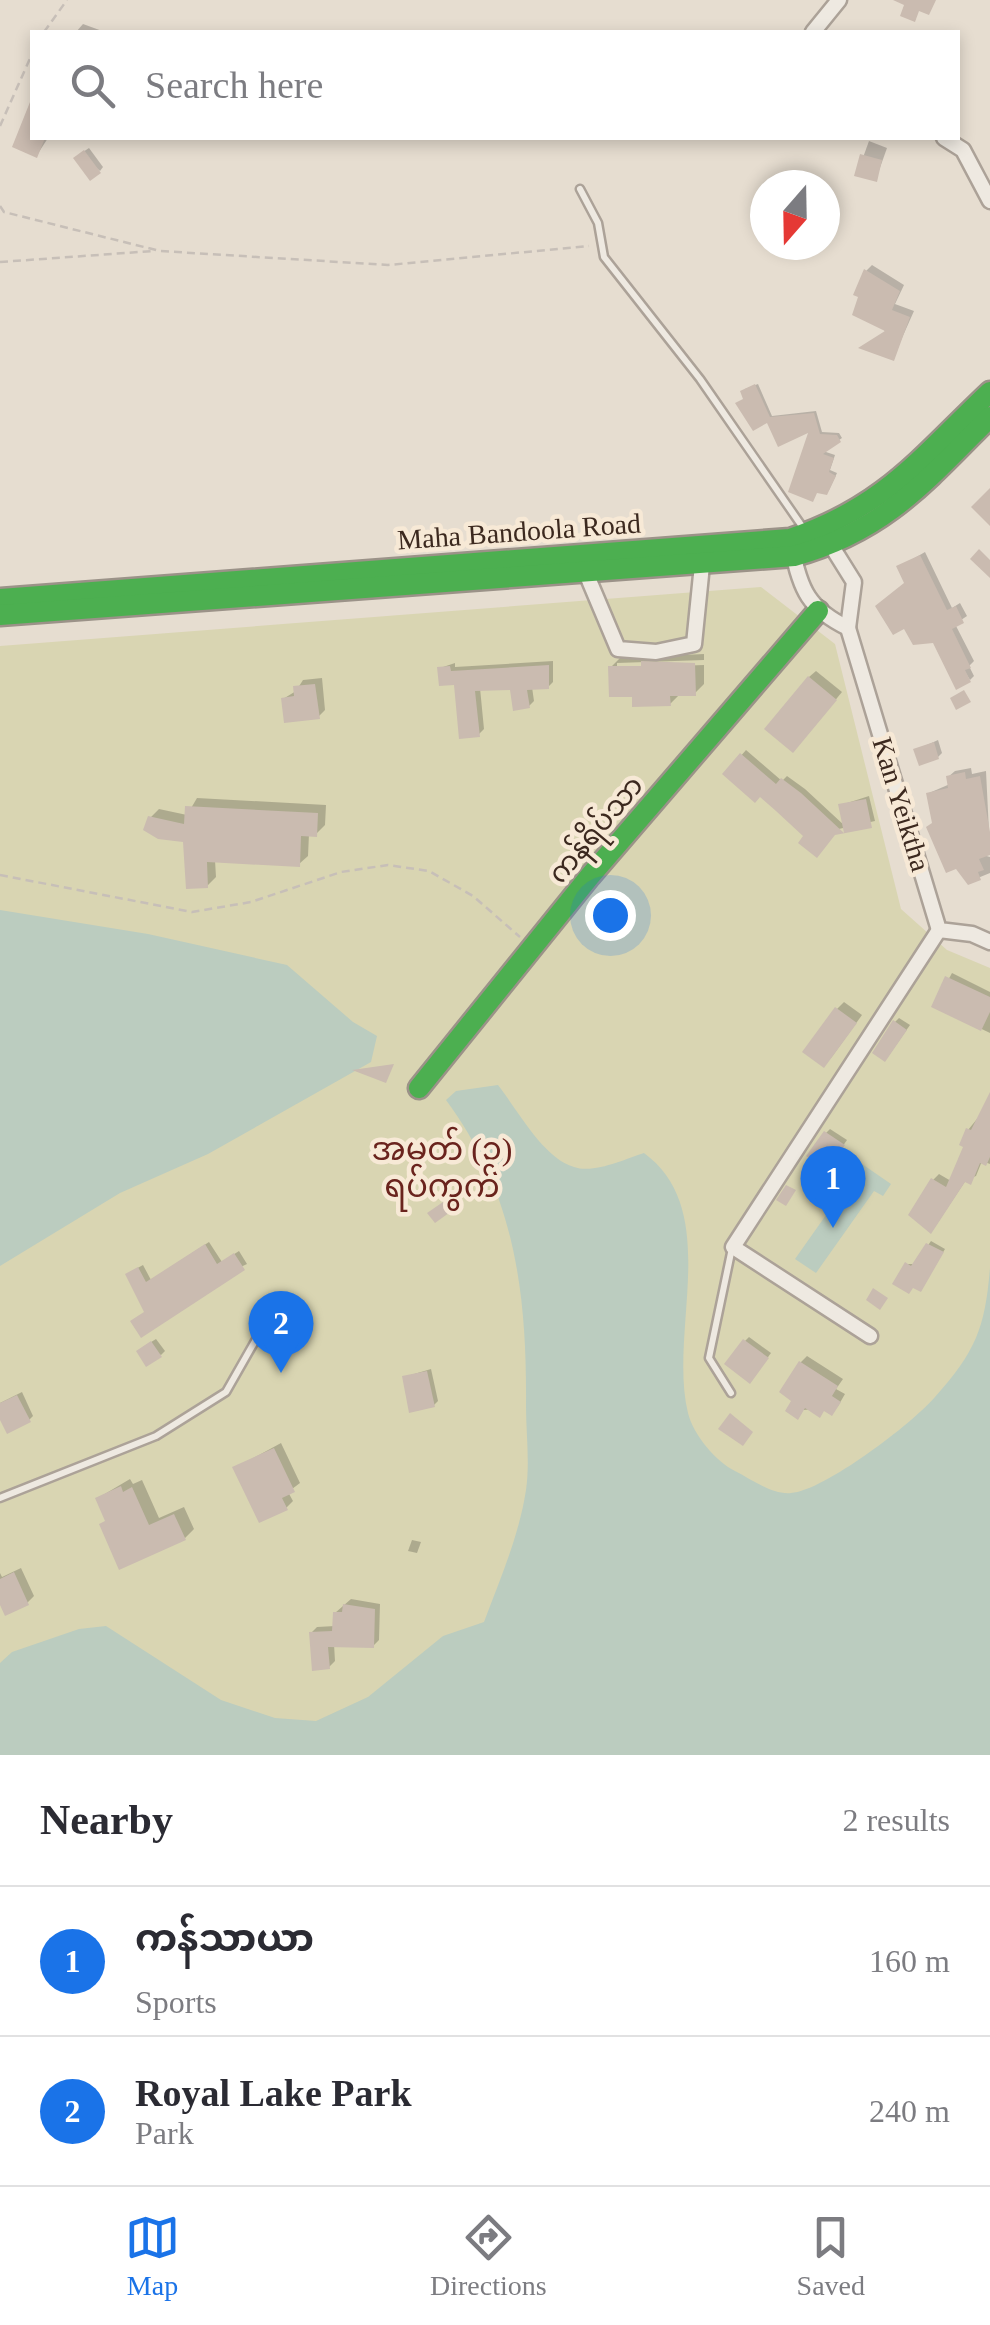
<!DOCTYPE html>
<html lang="en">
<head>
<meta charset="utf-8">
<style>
	body { margin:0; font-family:"Times New Roman","Noto Sans Myanmar",serif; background:#f2f2f3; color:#2b2b33 }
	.compass { position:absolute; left:750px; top:170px; width:90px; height:90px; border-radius:50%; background:#fff; box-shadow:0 5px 15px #0003; rotate:200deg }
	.you { position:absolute; left:610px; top:915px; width:35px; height:35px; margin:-25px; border:8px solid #fff; border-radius:50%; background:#1a73e8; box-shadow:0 0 0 15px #1a73e833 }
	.badge { display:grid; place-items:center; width:65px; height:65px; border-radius:50%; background:#1a73e8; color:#fff; font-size:32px; font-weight:700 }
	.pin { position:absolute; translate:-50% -82px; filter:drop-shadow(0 2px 5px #0008) }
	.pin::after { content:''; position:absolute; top:52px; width:35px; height:30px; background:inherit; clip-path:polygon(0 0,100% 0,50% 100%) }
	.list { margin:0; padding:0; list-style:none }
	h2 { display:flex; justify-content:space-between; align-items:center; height:130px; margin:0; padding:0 40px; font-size:42px }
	h2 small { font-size:32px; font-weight:400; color:#7c7c81 }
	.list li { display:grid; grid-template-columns:65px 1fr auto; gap:30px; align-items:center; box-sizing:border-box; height:150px; padding:0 40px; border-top:2px solid #e1e1e2 }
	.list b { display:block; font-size:38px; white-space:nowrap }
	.list p { margin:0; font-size:32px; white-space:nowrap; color:#7c7c81 }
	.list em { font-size:32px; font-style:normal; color:#7c7c81 }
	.icon { flex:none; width:55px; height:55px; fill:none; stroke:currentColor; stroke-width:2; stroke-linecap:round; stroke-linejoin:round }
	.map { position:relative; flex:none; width:990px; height:1755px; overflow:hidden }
	.search { position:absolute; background:#fff; box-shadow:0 5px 15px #0003; left:30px; right:30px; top:30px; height:110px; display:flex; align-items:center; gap:25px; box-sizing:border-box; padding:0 35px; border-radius:0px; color:#7c7c81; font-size:38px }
	.sheet { height:430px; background:#fff }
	nav { display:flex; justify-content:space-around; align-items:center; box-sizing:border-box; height:140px; border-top:2px solid #e1e1e2; background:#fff; font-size:28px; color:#7c7c81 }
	nav a { display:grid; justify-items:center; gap:5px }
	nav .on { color:#1a73e8 }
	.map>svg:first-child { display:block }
</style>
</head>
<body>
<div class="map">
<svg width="990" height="1755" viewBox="0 0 990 1755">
	<rect width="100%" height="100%" fill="#e6ddd0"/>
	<!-- green -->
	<path fill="#d9d5b2" d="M761,587L835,644L901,909L947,950L990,968V1755H0V646Z"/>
	<!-- water -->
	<g fill="#bbccbf">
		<path d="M0,910L148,934L287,965L353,1022L377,1036L371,1062L208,1154L120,1193L0,1266Z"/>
		<path d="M498,1085C517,1109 543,1158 574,1167C594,1174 625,1159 644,1153C723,1211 668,1331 688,1413C693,1434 716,1462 735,1471C751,1479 772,1495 791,1493C824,1491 913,1423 935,1397C976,1351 985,1328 990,1268V1755H0V1663L12,1652L79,1629L106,1626L221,1700L275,1718L316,1721L368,1697L443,1636L484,1622C500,1579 519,1536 526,1490C530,1463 526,1433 526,1406C527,1294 515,1193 446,1100L456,1091Z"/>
		<path d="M862,1164L891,1184L883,1196L874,1191L816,1273L795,1259Z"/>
	</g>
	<!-- shadow -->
	<g fill="#0003">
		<path d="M83,24L105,32H76Z"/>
		<path d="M32,107V138H48L37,155L15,146Z"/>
		<path d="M869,141L887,148L876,179L857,174Z"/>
		<path d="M89,148L103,167L100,171L80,154Z"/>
		<path d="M872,265L904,285L895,304L914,311L893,358L866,271Z"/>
		<path d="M758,384L772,416L816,411L822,432L839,433L842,438L823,451L835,455L830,470L837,473L829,490L813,428L768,419L746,398L745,389Z"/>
		<path d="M925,552L952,608L960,603L967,616L955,624L974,661L969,666L974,676L970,680L899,567Z"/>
		<path d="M704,654V660L617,663V668L704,665V684L695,693L680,694L670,704L634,694L611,667L620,658Z"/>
		<path d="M553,661V682L548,687H532L534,701L529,706L512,688H480L484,729L479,734L457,682L440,668L455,663V667Z"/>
		<path d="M816,671L842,692L800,743L809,677Z"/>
		<path d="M322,678L325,710L318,717L283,699L296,691L303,680Z"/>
		<path d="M938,740L942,753L938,757L916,750Z"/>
		<path d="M746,750L782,781L787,776L805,789L845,826L841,805L869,796L875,821L807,836L760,794L725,774Z"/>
		<path d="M971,768L972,774L986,771L990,852L983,855L990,857V873L968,882L935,822L929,793L950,784L948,777L955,771Z"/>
		<path d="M197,798L326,805L325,825L316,834H309L308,856L299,864L215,860L216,877L207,886L186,839L150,818L159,809L187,815Z"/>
		<path d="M952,973L990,992V1033L934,1006Z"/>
		<path d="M844,1002L862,1015L831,1058L837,1009Z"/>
		<path d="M899,1018L910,1025L889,1055L895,1022Z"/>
		<path d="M990,1103V1164L982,1161L976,1176L966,1180L936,1225L933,1180L939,1174L951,1181L967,1145L968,1130Z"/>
		<path d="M830,1129L847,1140L830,1164L826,1133Z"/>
		<path d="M931,1241L945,1249L923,1286L913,1285L907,1264H915Z"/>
		<path d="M209,1242L222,1262L239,1251L247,1264L147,1312L132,1271L143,1265L151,1280Z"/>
		<path d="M749,1337L771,1353L754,1376L745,1341Z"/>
		<path d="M156,1339L165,1351L161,1355L143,1347Z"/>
		<path d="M807,1356L843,1379L836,1389L845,1394L838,1406L804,1410L795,1400L800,1363Z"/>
		<path d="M431,1369L438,1401L434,1405L404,1377Z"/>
		<path d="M22,1392L33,1416L29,1420L0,1415V1403Z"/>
		<path d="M281,1443L300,1483L288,1492L293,1501L286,1508L235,1468Z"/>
		<path d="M130,1479L133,1484L142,1480L159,1518L184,1507L194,1529L185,1538L107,1519L98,1498Z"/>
		<path d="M412,1540L421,1542L417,1553L408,1551Z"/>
		<path d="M21,1568L34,1596L27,1603L0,1602V1573L2,1577Z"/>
		<path d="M351,1599L380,1604L379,1640L373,1646L334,1644L335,1661L329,1667L311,1633L317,1627L335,1626V1613Z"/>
	</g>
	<!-- building -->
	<g fill="#cabbb0">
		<path d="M893,0H936L929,15L919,11L915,22L900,16L904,5Z"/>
		<path d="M32,97V138H45L37,158L12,147Z"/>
		<path d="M84,150L101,173L90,181L73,158Z"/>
		<path d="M860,154L882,160L877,182L854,176Z"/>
		<path d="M864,269L900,291L892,310L910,317L894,361L858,348L885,331L852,315L858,297L853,295Z"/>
		<path d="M755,384L770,417L814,413L820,434L837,435L841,442L823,454L834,458L829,472L836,476L827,495L817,493L813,502L788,492L808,433L778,447L767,423L753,431L735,403L743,399L740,391Z"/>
		<path d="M990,488V526L971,507Z"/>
		<path d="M979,549L990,560V578L970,559Z"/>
		<path d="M920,555L947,610L956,606L964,623L952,629L971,668L965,670L971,682L956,690L933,643L913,645L904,629L893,635L875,606L904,583L896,566Z"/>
		<path d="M641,661L695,663L696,696H670L671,706L632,707V697H609L608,666H641Z"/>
		<path d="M549,665V689L527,690L530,708L513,711L510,690L475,691L480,737L459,739L454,685L439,686L437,667L450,666L451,671Z"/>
		<path d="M808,676L837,700L793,753L764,729Z"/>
		<path d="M315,684L320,719L284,723L281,698L294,696L293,686Z"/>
		<path d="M964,690L971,702L956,710L950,698Z"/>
		<path d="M934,742L939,759L919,766L913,749Z"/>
		<path d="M740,753L776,784L781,778L801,793L844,833L838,804L866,799L872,828L835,835L817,858L798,843L803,836L776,811L760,797L755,803L722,774Z"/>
		<path d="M965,772L966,779L980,776L990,832V855L979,859L984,870L978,872L981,880L968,885L956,869L946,873L926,827L932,823L926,793L948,788L946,776Z"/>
		<path d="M185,806L318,813L317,837L301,836L300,867L207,862L208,888L186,889L183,842L158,839L143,830L148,816L184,824Z"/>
		<path d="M945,976L990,997V1012L981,1031L931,1007Z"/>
		<path d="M835,1007L857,1023L824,1068L802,1052Z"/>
		<path d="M893,1020L907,1030L885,1062L872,1053Z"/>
		<path d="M394,1064L386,1083L352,1070Z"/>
		<path d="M990,1092V1157L986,1166L980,1163L971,1185L965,1182L931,1234L908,1215L931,1178L946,1187L963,1147L959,1145L966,1128L971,1130Z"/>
		<path d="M824,1131L845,1145L827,1171L806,1156Z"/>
		<path d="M786,1185L796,1190L786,1206L776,1200Z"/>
		<path d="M446,1200L453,1210L435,1223L427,1213Z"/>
		<path d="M926,1243L944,1252L921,1292L913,1288L909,1294L892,1284L905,1262L911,1266Z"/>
		<path d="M205,1244L217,1264L234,1253L245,1270L141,1338L130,1321L144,1312L125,1274L138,1267L146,1282Z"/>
		<path d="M873,1288L888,1298L880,1310L866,1300Z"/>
		<path d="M743,1339L769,1358L750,1384L724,1364Z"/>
		<path d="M151,1341L162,1357L146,1367L136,1351Z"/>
		<path d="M799,1361L838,1386L832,1396L841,1402L832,1416L824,1411L820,1418L805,1408L798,1420L785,1411L791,1401L779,1392Z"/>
		<path d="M427,1371L435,1407L409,1413L402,1376Z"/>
		<path d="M17,1395L31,1422L7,1434L0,1420V1403Z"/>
		<path d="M730,1413L753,1432L743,1446L718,1429Z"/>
		<path d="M274,1448L295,1492L282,1498L288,1510L259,1523L232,1467Z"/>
		<path d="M121,1486L123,1492L132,1487L149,1525L174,1514L186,1540L119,1570L99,1524L105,1521L95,1498Z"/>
		<path d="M14,1572L29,1605L5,1616L0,1605V1579Z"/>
		<path d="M343,1604L375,1609L374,1648L328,1647L330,1669L312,1671L309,1632L332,1631L333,1612H342Z"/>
	</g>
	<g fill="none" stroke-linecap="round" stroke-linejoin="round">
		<!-- lane casing -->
		<g stroke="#aca298" stroke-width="11">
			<g id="lane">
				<path d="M580,189L598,223L604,257L700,379L806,532"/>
				<path d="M731,1393L709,1358L732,1248"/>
				<path d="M0,1498L156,1436L226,1392L263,1327"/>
			</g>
		</g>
		<!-- street casing -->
		<g stroke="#aca298" stroke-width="19">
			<g id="street">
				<path d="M813,32L839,0"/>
				<path d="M944,138L963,150L990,201"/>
				<path d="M829,542L854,582L848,628"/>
				<path d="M792,548C800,590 809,609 848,628"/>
				<path d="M586,573L618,649L656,652L694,644L702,565"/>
				<path d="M848,628L939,930L972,934L990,942"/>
				<path d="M870,1336L733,1247L939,930"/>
			</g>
		</g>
		<!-- fast casing -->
		<g stroke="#9b9288" stroke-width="25">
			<g id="fast">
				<path d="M0,599L790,539C885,507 920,458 990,392"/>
				<path d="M0,615L794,556C885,531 926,481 990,417"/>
				<path d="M419,1088L590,876L818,611"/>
			</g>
		</g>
		<!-- path -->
		<g stroke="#c7bfb8" stroke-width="2.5" stroke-dasharray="8 5" stroke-linecap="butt">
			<path d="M44,32L67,0"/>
			<path d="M0,126L32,54"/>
			<path d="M0,206L4,212L160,251L388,265L589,246"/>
			<path d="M0,262L153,251"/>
			<path d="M0,875L192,912L251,902L341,872L388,865L429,871L473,896L520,937"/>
		</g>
		<!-- lane -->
		<use href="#lane" stroke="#eee9e1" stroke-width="6"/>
		<!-- street -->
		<use href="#street" stroke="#eee9e1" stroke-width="14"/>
		<!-- fast -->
		<use href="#fast" stroke="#4caf50" stroke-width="20"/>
	</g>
	<g text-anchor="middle" stroke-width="9" stroke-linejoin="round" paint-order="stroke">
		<!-- street labels -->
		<g font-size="28" fill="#3c291f" stroke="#f7e9d6">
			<text transform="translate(519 531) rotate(-4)" y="10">Maha Bandoola Road</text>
			<text transform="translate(902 804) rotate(73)" y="10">Kan Yeiktha</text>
			<text transform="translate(595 829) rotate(-50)" y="10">ကန်ရိပ်သာ</text>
		</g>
		<!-- quarter labels -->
		<g font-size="32" fill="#6a231d" stroke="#f7e9d6">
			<text x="442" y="1160">အမှတ် (၃)<tspan x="442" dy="37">ရပ်ကွက်</tspan></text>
		</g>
	</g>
</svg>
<svg class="compass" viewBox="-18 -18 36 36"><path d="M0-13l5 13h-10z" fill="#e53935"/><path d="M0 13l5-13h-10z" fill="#7c7c81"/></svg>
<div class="you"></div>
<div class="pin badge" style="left:833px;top:1228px">1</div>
<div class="pin badge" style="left:281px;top:1373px">2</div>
<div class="search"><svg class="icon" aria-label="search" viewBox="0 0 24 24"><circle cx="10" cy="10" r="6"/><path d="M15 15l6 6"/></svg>Search here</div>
</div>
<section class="sheet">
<h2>Nearby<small>2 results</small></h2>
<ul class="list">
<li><span class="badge">1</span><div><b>ကန်သာယာ</b><p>Sports</p></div><em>160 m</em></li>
<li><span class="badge">2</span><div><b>Royal Lake Park</b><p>Park</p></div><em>240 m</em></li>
</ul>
</section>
<nav>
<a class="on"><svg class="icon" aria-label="map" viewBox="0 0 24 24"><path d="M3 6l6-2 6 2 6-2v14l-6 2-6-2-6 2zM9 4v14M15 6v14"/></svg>Map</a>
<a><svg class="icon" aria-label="directions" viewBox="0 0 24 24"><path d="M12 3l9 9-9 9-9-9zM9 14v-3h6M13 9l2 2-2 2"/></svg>Directions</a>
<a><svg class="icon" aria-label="saved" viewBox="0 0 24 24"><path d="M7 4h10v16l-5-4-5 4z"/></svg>Saved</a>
</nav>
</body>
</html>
